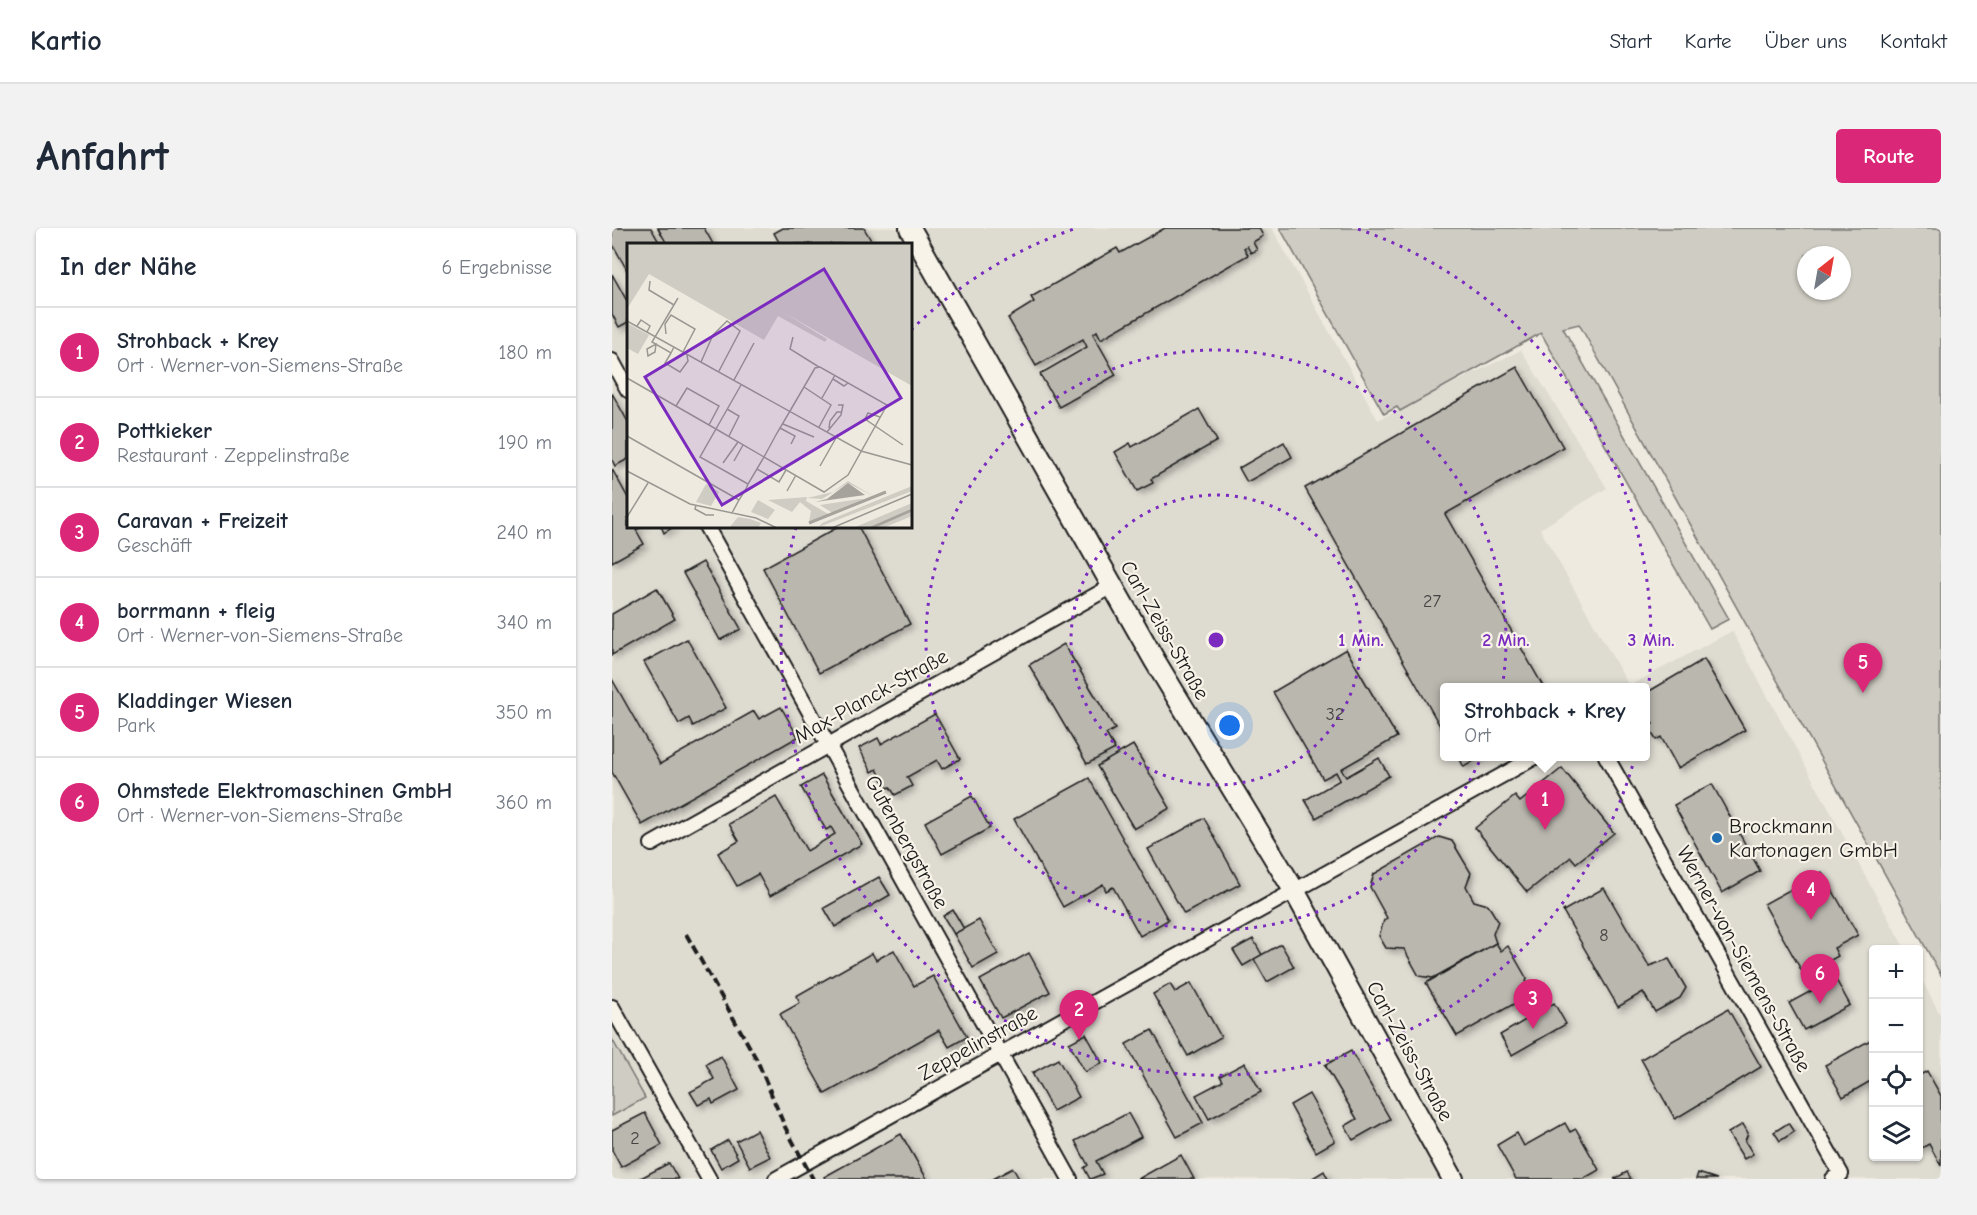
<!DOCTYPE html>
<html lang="de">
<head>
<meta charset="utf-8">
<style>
	body { margin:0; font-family:"Comic Neue",sans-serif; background:#f2f2f3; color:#1f2937 }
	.controls { position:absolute; right:18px; bottom:18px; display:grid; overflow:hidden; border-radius:6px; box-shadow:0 2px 4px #0004 }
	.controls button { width:54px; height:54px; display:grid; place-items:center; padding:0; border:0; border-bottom:2px solid #e0e1e3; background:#fff; color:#1f2937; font:30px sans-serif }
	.compass { position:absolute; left:1185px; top:18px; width:54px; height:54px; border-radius:50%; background:#fff; box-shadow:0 2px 4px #0004; rotate:31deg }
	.you { position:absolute; left:618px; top:498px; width:21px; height:21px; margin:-15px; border:4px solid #fff; border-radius:50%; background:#1a73e8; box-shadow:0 0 0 9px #1a73e833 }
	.badge { display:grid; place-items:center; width:39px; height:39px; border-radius:50%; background:#db2777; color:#fff; font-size:20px; font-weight:700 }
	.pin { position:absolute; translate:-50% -50px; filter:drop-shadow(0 2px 3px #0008) }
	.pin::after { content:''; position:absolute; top:32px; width:21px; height:18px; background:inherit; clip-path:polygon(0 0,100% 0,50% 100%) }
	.popup { position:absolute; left:828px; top:455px; width:210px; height:78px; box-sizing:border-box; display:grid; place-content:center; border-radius:6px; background:#fff; filter:drop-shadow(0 2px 4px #0005); font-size:20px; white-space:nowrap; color:#747a83 }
	.popup b { font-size:22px; color:#1f2937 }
	.popup::after { content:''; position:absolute; left:50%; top:100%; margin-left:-12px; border:12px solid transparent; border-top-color:#fff }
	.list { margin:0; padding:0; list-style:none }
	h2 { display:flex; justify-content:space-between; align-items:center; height:78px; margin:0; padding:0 24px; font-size:26px }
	h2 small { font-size:20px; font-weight:400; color:#747a83 }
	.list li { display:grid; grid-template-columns:39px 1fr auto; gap:18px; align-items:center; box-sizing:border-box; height:90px; padding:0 24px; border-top:2px solid #e0e1e3 }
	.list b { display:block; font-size:22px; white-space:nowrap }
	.list p { margin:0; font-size:20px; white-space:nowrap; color:#747a83 }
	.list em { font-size:20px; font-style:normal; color:#747a83 }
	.icon { flex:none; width:33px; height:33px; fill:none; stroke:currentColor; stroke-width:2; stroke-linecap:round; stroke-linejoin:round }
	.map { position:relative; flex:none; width:1329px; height:951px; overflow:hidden; border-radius:6px }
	header { display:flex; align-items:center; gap:36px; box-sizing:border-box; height:84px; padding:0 30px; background:#fff; border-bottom:2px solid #e0e1e3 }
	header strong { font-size:28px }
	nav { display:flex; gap:33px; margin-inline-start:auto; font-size:21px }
	.intro { display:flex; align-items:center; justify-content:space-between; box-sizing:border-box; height:144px; padding:0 36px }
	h1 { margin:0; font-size:42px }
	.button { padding:15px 27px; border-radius:6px; background:#db2777; color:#fff; font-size:21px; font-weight:700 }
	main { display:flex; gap:36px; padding:0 36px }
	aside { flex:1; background:#fff; border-radius:6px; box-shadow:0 2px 4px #0004 }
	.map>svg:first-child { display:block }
</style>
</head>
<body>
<header>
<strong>Kartio</strong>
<nav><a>Start</a><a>Karte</a><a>Über uns</a><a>Kontakt</a></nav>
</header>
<div class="intro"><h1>Anfahrt</h1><a class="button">Route</a></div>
<main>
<aside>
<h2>In der Nähe<small>6 Ergebnisse</small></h2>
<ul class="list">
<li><span class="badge">1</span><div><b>Strohback + Krey</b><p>Ort · Werner-von-Siemens-Straße</p></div><em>180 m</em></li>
<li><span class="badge">2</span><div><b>Pottkieker</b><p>Restaurant · Zeppelinstraße</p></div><em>190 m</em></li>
<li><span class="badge">3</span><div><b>Caravan + Freizeit</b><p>Geschäft</p></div><em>240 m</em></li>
<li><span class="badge">4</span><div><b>borrmann + fleig</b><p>Ort · Werner-von-Siemens-Straße</p></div><em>340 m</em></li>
<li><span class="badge">5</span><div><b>Kladdinger Wiesen</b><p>Park</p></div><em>350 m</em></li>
<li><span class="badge">6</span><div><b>Ohmstede Elektromaschinen GmbH</b><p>Ort · Werner-von-Siemens-Straße</p></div><em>360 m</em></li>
</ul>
</aside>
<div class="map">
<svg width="1329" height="951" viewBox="0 0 1329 951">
	<defs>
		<filter id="shadow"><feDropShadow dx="3.5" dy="3.5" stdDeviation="3" flood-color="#0004"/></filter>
	</defs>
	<rect width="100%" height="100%" fill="#eeeae0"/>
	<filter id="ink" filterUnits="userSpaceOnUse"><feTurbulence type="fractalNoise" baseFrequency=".0167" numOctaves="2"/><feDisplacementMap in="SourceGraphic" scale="12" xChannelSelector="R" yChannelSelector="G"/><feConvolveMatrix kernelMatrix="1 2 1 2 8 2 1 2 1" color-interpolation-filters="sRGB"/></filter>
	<g filter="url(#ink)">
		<!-- built -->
		<path fill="#dedbd1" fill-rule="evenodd" d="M0,0H660L766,192L909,122L995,260L928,301L1017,458L1120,403L1293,721L1262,722V928H1306L1307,747L1329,788V951H0V888L32,870L0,811ZM16,16H298V298H16ZM832,460H1034V528H832Z"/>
		<!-- green -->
		<g fill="#cfccc3" stroke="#767470" stroke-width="1.5" fill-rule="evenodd">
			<path d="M668,0H1329V747L967,96L951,100L1117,391L1098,401L929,105L788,183L785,179L772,186ZM1194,27H1230V63H1194Z"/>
			<path d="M0,811L33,870L0,888Z"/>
		</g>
		<!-- building -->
		<g fill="#bab7af" stroke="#1c1c1c" stroke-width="1.5" filter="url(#shadow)">
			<path d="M0,0H39L48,16H16V44L0,15Z"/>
			<path d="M46,0H92L101,16H55Z"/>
			<path d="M171,0H252L261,16H168L162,5Z"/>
			<path d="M553,0H647L651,8L641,14L645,22L639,25L635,18L632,20L636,27L489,111L485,103L481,106L504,147L447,179L428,146L475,119L471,111L424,138L396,90L422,74L419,69L505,20L508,25Z"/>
			<path d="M0,46L16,75V94L7,99L0,86Z"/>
			<path d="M905,139L951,219L833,286L932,460H832V505L693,260Z"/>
			<path d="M0,165L16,194V231L3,238L0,232Z"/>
			<path d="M587,181L605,213L539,251L541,255L525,263L503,224L518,215L520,219Z"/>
			<path d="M672,214L680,229L635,254L627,240Z"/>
			<path d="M0,241L16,270V298H31L24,302L32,316L0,334Z"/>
			<path d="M49,298H63L52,305Z"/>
			<path d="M228,298H246L298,396L207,445L151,340Z"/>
			<path d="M91,334L129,401L108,412L71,345Z"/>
			<path d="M45,360L63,391L0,427V386Z"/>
			<path d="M75,411L114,480L81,498L77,490L67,496L32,434Z"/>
			<path d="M452,416L503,501L494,506L503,521L475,536L417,437Z"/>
			<path d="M734,421L785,509L729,541L734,549L767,530L777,548L704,590L693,572L728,552L724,544L711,551L661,464Z"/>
			<path d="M1092,431L1133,502L1066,540L1049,509L1044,512L1036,499L1041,496L1034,483V465Z"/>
			<path d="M0,451L48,536L142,483L147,491L169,479L186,509L30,597L0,544Z"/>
			<path d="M323,486L348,531L330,541L325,532L295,549L300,558L283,567L278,559L275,560L265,541L260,544L247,520L266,510L269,516Z"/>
			<path d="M521,517L558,580L522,601L485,538Z"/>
			<path d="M846,528H870L852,539Z"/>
			<path d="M950,540L1002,605L964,635L959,629L915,664L863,600L903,568L908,574Z"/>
			<path d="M210,547L250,616L158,668L146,646L125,658L106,625L127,613L117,596L164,569L195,623L223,606L219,599L214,602L189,559Z"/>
			<path d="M477,550L556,692L528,708L501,659L494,663L491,656L451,679L402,591Z"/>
			<path d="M1100,556L1148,643L1110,665L1062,577Z"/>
			<path d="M360,568L378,600L330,626L313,594Z"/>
			<path d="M592,590L628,656L572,686L536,621Z"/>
			<path d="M827,609L840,613L859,645L854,658L862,673L876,677L886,693L881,706L884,715L821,750L807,748L792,721L774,720L767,708L772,692L775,690L758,659L762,646Z"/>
			<path d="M1210,644L1246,707L1222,720L1226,728L1192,747L1152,676Z"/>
			<path d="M267,649L278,667L223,699L212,680Z"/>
			<path d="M992,660L1037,738L1057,731L1074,760L1068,770L1043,784L1031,764L1006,779L951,683Z"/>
			<path d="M341,682L352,701L342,706L331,688Z"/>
			<path d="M367,692L386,726L361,740L342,706Z"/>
			<path d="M641,711L650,727L631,738L621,722Z"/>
			<path d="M884,715L889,723L896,718L915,751L907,773L845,808L814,755Z"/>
			<path d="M669,716L682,739L655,754L642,731Z"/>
			<path d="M282,722L302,758L321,748L355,809L337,819L327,802L213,866L168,786L188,775L184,768L260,725L264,732Z"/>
			<path d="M417,725L438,764L389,790L368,752Z"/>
			<path d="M1223,750L1238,777L1192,802L1177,775Z"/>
			<path d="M579,755L609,809L576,828L541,766L558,756L563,764Z"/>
			<path d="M942,775L954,796L900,827L888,807Z"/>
			<path d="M1116,781L1149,839L1063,891L1029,831Z"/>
			<path d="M540,802L591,895L565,909L514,816Z"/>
			<path d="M474,806L490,835L473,844L457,815Z"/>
			<path d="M1262,810V851L1231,869L1213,837Z"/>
			<path d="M739,823L778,891L741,912L733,898L745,891L713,837Z"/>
			<path d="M109,828L127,862L101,876L99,871L86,877L78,864L102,851L94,836Z"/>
			<path d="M446,831L467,869L441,883L420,845Z"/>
			<path d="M633,835L649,864L597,891L584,867L611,853L608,848Z"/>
			<path d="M1315,843L1329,868V938L1317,916L1306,922V848Z"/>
			<path d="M697,866L723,913L704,924L678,877Z"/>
			<path d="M33,885L50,917L9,939L0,922V902Z"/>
			<path d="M516,885L529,909L484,933L491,946L478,951L472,940L476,937L463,913Z"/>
			<path d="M953,895L958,904L964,901L987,942L971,951H904L885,917L905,905L912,918Z"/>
			<path d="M1176,895L1182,904L1168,913L1162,904Z"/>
			<path d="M1131,896L1136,905L1133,913L1141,926L1132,931L1116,905Z"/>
			<path d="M144,902L158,929L138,939L124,913Z"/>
			<path d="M289,906L315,951H214L212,949Z"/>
			<path d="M116,912L126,930L109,940L99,922Z"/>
			<path d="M569,927L582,951H526Z"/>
			<path d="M57,935L66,951H27Z"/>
			<path d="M401,940L407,951H380Z"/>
			<path d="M712,943L716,951H699Z"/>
			<path d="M1015,944L1019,951H1002Z"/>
			<path d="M1086,945L1105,951H1084Z"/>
		</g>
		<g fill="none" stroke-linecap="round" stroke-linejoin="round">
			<!-- street casing -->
			<g stroke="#1c1c1c" stroke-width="18">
				<g id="street">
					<path d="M0,133L16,162"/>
					<path d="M94,298L458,951"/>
					<path d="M994,528L1229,946L1221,951"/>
					<path d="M40,616L500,358"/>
					<path d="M0,779L97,951"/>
					<path d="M164,951L925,528"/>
				</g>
			</g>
			<!-- secondary casing -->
			<g stroke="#1c1c1c" stroke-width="24">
				<path id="secondary" d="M298,0L543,433L683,664L841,951"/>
			</g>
			<!-- street -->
			<use href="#street" stroke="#f7f3e8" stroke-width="14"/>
			<!-- secondary -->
			<use href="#secondary" stroke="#f7f3e8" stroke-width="20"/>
			<!-- rail -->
			<path stroke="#1c1c1c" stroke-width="4" stroke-dasharray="9 4.5" stroke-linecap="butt" d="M74,706L145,832L173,899L201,951"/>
		</g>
	</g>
	<!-- distance rings -->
	<g fill="none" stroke="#7b2cbf" stroke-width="3" stroke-dasharray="3 6">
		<circle cx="604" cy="412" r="145"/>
		<circle cx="604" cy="412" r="290"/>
		<path d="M299 102A435 435 0 0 1 462 1M746 1A435 435 0 1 1 184 299"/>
	</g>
	<!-- markers -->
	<circle fill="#1f6fb2" stroke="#f7f3e8" stroke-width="2" cx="1105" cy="610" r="6"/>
	<g text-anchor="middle" stroke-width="4.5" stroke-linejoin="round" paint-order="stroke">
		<!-- number labels -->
		<g font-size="18" fill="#444341">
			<text x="820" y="379">27</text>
			<text x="723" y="492">32</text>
			<text x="992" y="713">8</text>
			<text x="23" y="916">2</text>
		</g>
		<!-- street labels -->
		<g font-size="21" fill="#1c1c1c" stroke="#f7f3e8">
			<text transform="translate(553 402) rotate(60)" y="7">Carl-Zeiss-Straße</text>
			<text transform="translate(259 468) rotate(-29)" y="7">Max-Planck-Straße</text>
			<text transform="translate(295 614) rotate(61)" y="7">Gutenbergstraße</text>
			<text transform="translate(1132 731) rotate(61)" y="7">Werner-von-Siemens-Straße</text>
			<text transform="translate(366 815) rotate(-29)" y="7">Zeppelinstraße</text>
			<text transform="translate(798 823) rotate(61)" y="7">Carl-Zeiss-Straße</text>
		</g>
		<!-- poi labels -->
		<g font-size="21" fill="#1c1c1c" stroke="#f7f3e8" text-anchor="start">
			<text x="1117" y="605">Brockmann<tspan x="1117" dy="24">Kartonagen GmbH</tspan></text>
		</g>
	</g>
	<!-- overview -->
	<g transform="translate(15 15)">
		<rect width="285" height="285" fill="#eeeae0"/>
		<path d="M0,0H285V143L156,69L200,96L198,99L151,73L137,97L22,31L0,66ZM0,80L22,92L11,111L0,105ZM221,238L246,253L221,240L195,256L180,255L206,249ZM79,241L92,249L84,263L69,259ZM285,243V248L192,284L195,280ZM180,254L179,258L203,272L182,279L184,268L173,259L165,269L141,257ZM237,256L207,271L193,262L233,256ZM131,257L148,267L141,276L124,269ZM285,260V273L256,285H226ZM111,274L123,276L134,280L131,285H102Z" fill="#cfccc3"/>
		<path d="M221,240L238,252L188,259L200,256Z" fill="#a6a39d"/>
		<path fill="none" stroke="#a6a39d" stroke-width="3" d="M182,280L259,249M244,285L285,267"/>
		<path fill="none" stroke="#9a9892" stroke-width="1.5" d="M23,38L22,47L47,62M0,78L234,208L285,222M10,83L14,77L23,83L20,89M39,91L38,81L44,72L68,86L56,109M166,94L163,106L192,124M29,101L28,109L21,113L20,106ZM47,104L44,110L25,99L51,55M44,110L38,120L53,129L61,118L60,112M74,119L86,92L100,78L113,88L92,128M0,135L89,186L197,249L221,232L260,162L193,124L188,125L163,168L150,190L137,214L121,241L119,246L112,257L105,270M206,136L217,143L221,140M107,137L127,100M114,142L73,214L121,241M177,144L204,162L192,184M195,155L208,132M49,163L60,145L92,163L82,182M100,166L112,173L102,193M253,174L241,170L238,176L276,202M156,181L187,194M153,185L168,193L164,201M202,185L203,178L210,169H215M200,189L214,172L216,162H211M0,193L112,257M107,218L116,202M96,220L111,199M193,223L209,195M130,226L152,239L159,227M0,228L63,261L129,275L150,285M160,248L169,232M69,262L68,266L79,272H87M0,274L21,240M205,285L285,251"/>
		<path fill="#7b2cbf" fill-opacity="0.15" stroke="#7b2cbf" stroke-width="3" d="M197,26L274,155L95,262L18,134Z"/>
		<rect width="285" height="285" fill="none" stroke="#1c1c1c" stroke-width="3"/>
	</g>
	<circle cx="604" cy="412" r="9" fill="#7b2cbf" stroke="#f7f3e8" stroke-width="3"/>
	<g font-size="18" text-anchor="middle" font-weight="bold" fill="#7b2cbf" stroke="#f7f3e8" stroke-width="4.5" stroke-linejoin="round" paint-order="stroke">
		<text x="749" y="418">1 Min.</text>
		<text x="894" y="418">2 Min.</text>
		<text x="1039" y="418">3 Min.</text>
	</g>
</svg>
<div class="controls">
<button>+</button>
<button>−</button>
<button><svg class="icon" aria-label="locate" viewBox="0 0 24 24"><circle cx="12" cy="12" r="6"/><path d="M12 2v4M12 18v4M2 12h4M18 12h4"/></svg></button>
<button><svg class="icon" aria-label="layers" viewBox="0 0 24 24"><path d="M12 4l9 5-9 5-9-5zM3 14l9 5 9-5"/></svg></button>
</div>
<svg class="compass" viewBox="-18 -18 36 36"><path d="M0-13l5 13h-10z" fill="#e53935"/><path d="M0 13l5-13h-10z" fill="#747a83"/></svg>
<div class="you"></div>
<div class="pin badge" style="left:933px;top:602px">1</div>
<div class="popup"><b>Strohback + Krey</b>Ort</div>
<div class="pin badge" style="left:467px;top:812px">2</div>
<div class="pin badge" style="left:921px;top:801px">3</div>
<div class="pin badge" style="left:1199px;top:692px">4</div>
<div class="pin badge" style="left:1251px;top:465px">5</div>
<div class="pin badge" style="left:1208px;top:776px">6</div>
</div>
</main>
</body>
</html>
